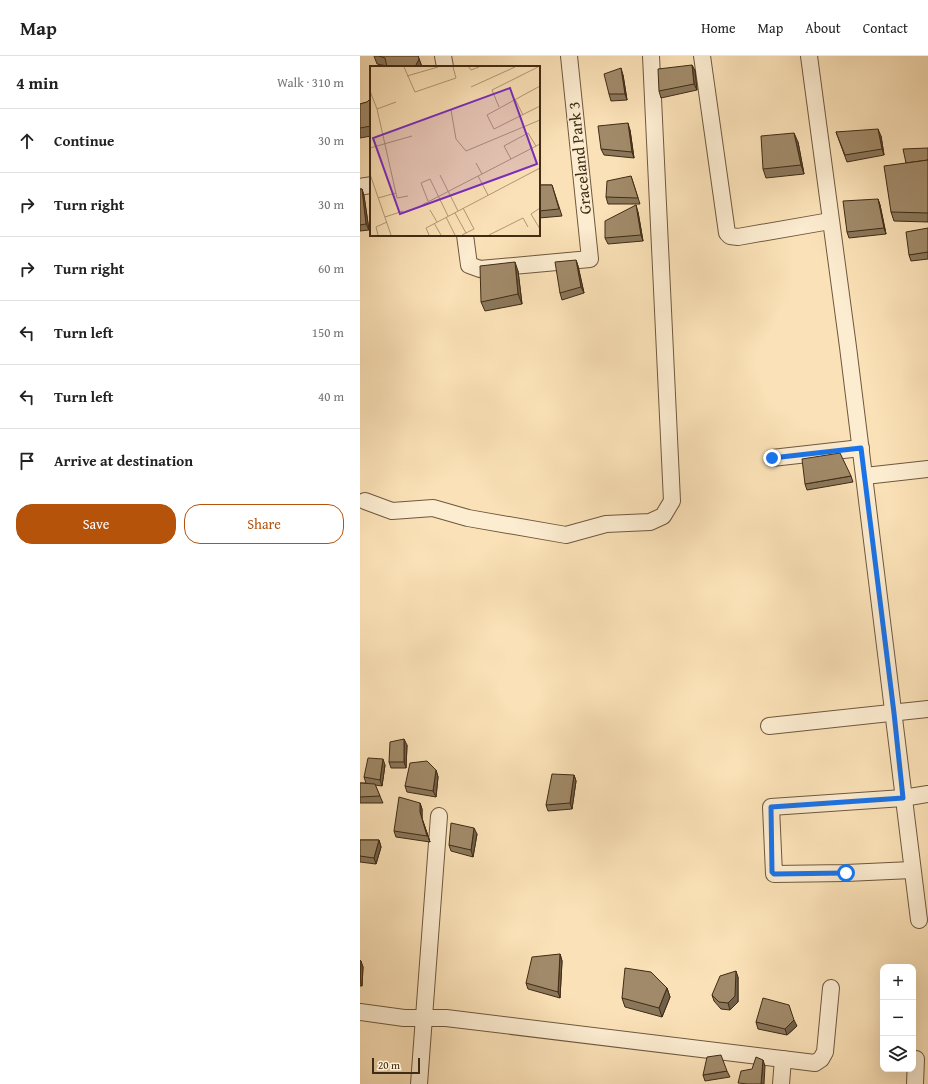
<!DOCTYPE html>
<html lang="en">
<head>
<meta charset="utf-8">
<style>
	body { margin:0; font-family:"Gentium Book Plus",serif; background:#f2f2f2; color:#222 }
	.controls { position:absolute; right:12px; bottom:12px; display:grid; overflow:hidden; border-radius:8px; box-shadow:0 4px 16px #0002 }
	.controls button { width:36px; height:36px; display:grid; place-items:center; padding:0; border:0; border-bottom:1px solid #e0e0e0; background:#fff; color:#222; font:20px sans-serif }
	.scale { position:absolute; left:12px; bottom:10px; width:48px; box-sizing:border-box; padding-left:4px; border:2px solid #402b15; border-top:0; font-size:11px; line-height:14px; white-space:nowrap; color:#402b15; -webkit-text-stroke:3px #fcecd0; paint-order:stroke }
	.stop { position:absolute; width:12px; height:12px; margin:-9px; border:3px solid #1a73e8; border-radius:50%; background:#fff }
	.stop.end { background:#1a73e8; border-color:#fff; box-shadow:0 1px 4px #0008 }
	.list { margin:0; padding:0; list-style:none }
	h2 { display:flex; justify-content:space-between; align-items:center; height:52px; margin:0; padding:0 16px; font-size:17px }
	h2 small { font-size:13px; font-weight:400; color:#767676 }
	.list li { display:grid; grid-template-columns:26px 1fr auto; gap:12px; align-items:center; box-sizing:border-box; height:64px; padding:0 16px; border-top:1px solid #e0e0e0 }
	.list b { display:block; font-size:15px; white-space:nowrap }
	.list em { font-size:13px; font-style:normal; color:#767676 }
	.actions { display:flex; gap:8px; padding:12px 16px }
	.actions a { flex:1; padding:9px 0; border:1px solid #b45309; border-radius:16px; text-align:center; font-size:14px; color:#b45309 }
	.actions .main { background:#b45309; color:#fff }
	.icon { flex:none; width:22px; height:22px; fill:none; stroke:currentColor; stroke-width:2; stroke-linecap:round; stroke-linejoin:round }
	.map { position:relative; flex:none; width:568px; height:1028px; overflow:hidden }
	header { display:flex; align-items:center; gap:24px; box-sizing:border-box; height:56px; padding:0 20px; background:#fff; border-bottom:1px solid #e0e0e0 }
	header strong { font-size:19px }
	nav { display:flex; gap:22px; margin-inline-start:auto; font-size:14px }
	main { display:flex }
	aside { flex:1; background:#fff }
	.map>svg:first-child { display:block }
</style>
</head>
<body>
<header>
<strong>Map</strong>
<nav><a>Home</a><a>Map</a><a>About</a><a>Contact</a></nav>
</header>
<main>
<aside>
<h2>4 min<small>Walk · 310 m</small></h2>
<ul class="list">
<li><svg class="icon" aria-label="ahead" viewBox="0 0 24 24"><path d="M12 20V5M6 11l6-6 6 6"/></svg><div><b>Continue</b></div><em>30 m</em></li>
<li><svg class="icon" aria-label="right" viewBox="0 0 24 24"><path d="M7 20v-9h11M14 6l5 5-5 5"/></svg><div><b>Turn right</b></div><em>30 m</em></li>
<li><svg class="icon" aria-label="right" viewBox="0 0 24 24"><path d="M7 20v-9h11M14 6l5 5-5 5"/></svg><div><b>Turn right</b></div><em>60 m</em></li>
<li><svg class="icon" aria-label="left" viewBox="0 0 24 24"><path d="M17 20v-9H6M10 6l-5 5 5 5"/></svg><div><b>Turn left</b></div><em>150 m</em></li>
<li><svg class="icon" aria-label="left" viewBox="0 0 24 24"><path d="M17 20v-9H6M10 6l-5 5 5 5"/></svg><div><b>Turn left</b></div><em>40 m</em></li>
<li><svg class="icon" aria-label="arrive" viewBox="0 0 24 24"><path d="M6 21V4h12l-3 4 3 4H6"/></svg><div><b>Arrive at destination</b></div></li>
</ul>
<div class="actions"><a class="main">Save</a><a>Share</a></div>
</aside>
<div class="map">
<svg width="568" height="1028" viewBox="0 0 568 1028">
	<rect width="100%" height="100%" fill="#fbe1b7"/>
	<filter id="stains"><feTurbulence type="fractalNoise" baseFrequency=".005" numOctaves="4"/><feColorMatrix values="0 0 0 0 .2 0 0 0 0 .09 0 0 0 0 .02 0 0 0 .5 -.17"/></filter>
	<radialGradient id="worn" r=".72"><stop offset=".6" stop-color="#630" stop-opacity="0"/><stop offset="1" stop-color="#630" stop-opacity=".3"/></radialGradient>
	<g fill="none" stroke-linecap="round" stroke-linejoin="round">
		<!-- minor casing -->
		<g stroke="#6f583e" stroke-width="18">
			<g id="minor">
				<path d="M83,0L85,11"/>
				<path d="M342,0L367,177L370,180L378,181L470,165"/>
				<path d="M449,0L488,291L559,864"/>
				<path d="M0,131L11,129"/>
				<path d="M105,179L109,209L120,213L230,203L209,0"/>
				<path d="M412,402L501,392"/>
				<path d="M505,420L568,413"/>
				<path d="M5,445L32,455L73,452L108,462L206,479L246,468L290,466L303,460L312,445L291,0"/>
				<path d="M409,670L568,653"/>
				<path d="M552,814L486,817L414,818L411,751L543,742L568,738"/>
				<path d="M0,956L44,962H86L455,1007L461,1003L465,996L471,932"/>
				<path d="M59,1028L79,760"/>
				<path d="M421,1028L423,1003"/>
				<path d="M555,1028L556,1003"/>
			</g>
		</g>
		<!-- minor -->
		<use href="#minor" stroke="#fcecd0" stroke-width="16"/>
	</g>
	<!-- wall -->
	<g fill="#8a775a" stroke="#402b15">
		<path d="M14,0H58L62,11H27V10L17,8Z"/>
		<path d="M332,9L335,15L337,34L301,42L299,35Z"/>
		<path d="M263,19L267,44L251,45L249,38Z"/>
		<path d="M11,42V80L0,82V48L7,46Z"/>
		<path d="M270,74L274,102L244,99L241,93Z"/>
		<path d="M476,76L521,80L524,99L487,106Z"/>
		<path d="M438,86L444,118L406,122L403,113Z"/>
		<path d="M568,92V166L534,165L531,156Z"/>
		<path d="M271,120L280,148H248L246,141Z"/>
		<path d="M179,129H192L202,160L179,162Z"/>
		<path d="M0,133H2L4,140L9,174L0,175Z"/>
		<path d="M518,143L520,149L526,178L489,182L487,176Z"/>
		<path d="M278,156L283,185L248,188L245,182Z"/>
		<path d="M568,172V203L551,205L549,199Z"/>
		<path d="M216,204L218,210L224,237L202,244L200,237Z"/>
		<path d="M158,215L162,248L125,255L121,246Z"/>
		<path d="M491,420L493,426L447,434L445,428Z"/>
		<path d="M47,689L46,712H31L29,706Z"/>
		<path d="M25,709L22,730L15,729L23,747H0V727H6L4,721Z"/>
		<path d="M76,714L78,721L76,741L47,736L45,730Z"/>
		<path d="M214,719L216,725L212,753L188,755L186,749Z"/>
		<path d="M60,747L62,753V763L70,786L36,781L34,775Z"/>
		<path d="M117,778L113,801L91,795L89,789Z"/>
		<path d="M0,784H19L21,791L16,808L0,806Z"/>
		<path d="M200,898L202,905L200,942L168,933L166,927Z"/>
		<path d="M0,904L3,911L2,930H0Z"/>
		<path d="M378,921V946L370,954L361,953L354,945L352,939Z"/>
		<path d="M307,932L310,941L302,961L265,951L262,942Z"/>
		<path d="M396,966L437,970L427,979L398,973Z"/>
		<path d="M367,1015L370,1021L345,1025L343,1019Z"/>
	</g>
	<!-- shaded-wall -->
	<g fill="#71614a" stroke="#402b15">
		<path d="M58,0L62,11H55Z"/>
		<path d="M332,9L335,15L337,34L334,28Z"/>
		<path d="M261,12L263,19L267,44L265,38Z"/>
		<path d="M268,67L270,74L274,102L272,96Z"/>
		<path d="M518,73L521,80L524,99L522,93Z"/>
		<path d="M434,77L438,86L444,118L441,109Z"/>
		<path d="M2,133L4,140L9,174L6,168Z"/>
		<path d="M518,143L520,149L526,178L524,172Z"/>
		<path d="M276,149L278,156L283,185L281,179Z"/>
		<path d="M216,204L218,210L224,237L221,231Z"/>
		<path d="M155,206L158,215L162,248L158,238Z"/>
		<path d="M44,683L47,689L46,712L44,706Z"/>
		<path d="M23,703L25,709L22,730L20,724Z"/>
		<path d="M76,714L78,721L76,741L73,735Z"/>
		<path d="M214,719L216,725L212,753L210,747Z"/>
		<path d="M60,747L62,753V763L70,786L60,756Z"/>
		<path d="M114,772L117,778L113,801L111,794Z"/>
		<path d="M19,784L21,791L16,808L14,802Z"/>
		<path d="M200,898L202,905L200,942L198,936Z"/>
		<path d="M1,905L3,911L2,930L0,924Z"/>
		<path d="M376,915L378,921V946L370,954L368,947Z"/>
		<path d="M307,932L310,941L302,961L299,952Z"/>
		<path d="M434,964L437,970L427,979L425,973Z"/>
		<path d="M403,1004L405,1010L404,1028H401Z"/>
	</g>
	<!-- building -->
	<g fill="#a18a69" stroke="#402b15">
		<path d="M19,0H58L59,3L55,11H27L25,2Z"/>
		<path d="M332,9L334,28L299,35L298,13Z"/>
		<path d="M261,12L265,38H249L244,18Z"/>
		<path d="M11,42V70L0,72V48L7,46Z"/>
		<path d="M268,67L272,96L241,93L238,70Z"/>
		<path d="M518,73L522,93L485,99L476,76Z"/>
		<path d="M434,77L441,109L403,113L401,80Z"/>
		<path d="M568,92V104L546,107L543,93Z"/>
		<path d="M568,104V157L531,156L524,110Z"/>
		<path d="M271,120L278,142L246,141L247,125Z"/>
		<path d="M179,129H192L199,153L179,155Z"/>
		<path d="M0,133H2L6,168L0,169Z"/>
		<path d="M518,143L524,172L487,176L483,145Z"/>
		<path d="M276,149L281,179L245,182V165Z"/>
		<path d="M568,172V196L549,199L546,176Z"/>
		<path d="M216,204L221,231L200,237L195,206Z"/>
		<path d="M155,206L158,238L121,246L120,210Z"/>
		<path d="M480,397L491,420L445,428L442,403Z"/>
		<path d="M44,683V706H29L30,686Z"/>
		<path d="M8,702L23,703L20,724L4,721Z"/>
		<path d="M67,705L76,714L73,735L45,730L50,707Z"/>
		<path d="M192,718L214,719L210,747L186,749Z"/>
		<path d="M0,727L15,728L20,740L0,741Z"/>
		<path d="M39,741L60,747V756L67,780L34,775Z"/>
		<path d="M91,767L114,772L111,794L89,789Z"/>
		<path d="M0,784H19L14,802L0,800Z"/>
		<path d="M200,898L198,936L166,927L172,901Z"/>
		<path d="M0,904L1,905L0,924Z"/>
		<path d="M265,912L291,916L307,932L299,952L262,942Z"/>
		<path d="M376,915L375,940L368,947L359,946L352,939L360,920Z"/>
		<path d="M403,942L429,949L434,964L425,973L396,966Z"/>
		<path d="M361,999L367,1015L343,1019L347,1001Z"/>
		<path d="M396,1001L403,1004L401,1028H388L378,1027L381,1015L392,1013Z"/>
	</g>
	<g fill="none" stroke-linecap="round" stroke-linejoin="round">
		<!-- route -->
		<path stroke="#1a73e8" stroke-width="5" d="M412,402L501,392L534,657L543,742L411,751L412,816L414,818L486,817"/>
	</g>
	<g text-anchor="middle" stroke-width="3" stroke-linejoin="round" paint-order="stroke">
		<!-- street labels -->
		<g font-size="16" fill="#402b15" stroke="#fcecd0">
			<text transform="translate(219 102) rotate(-96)" y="6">Graceland Park 3</text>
		</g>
	</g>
	<!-- overview -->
	<g transform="translate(10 10)">
		<rect width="170" height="170" fill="#fbe1b7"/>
		<path fill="none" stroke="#b09876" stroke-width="1" d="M34,1L45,26L86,12L83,1M99,1L101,4L109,1M37,10L68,1M170,20L117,49L124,63L170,40M101,21L145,1M0,25L7,43M145,33L153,49M26,36L7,43L27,132L38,130M129,41L122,24L168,1M81,44L86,73L96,85L170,54M0,82L42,70M141,93L134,80L158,67L166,80M106,97L112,108M0,108L21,169M70,109L88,145M108,110L118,129M8,132L26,127M58,135L51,117L60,113L78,150M52,139L170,78M170,142L161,148L170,163M60,144L67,156M85,147L96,167M15,151L33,145M76,151L85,169M64,157L71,169M8,169L6,161L17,156M59,169L56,162L170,102M92,169L104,163L93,142M119,169L153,152L158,161"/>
		<path fill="#7b2cbf" fill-opacity="0.15" stroke="#7b2cbf" stroke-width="2" d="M140,22L167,98L30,148L3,72Z"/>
		<rect width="170" height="170" fill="none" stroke="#402b15" stroke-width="2"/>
	</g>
	<rect width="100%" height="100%" filter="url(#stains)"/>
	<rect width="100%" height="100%" fill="url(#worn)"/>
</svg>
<div class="controls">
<button>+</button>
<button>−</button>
<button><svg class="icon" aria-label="layers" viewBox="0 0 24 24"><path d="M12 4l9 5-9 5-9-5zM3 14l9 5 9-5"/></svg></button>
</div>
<div class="scale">20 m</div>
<div class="stop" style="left:486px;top:817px"></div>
<div class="stop end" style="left:412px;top:402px"></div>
</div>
</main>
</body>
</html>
